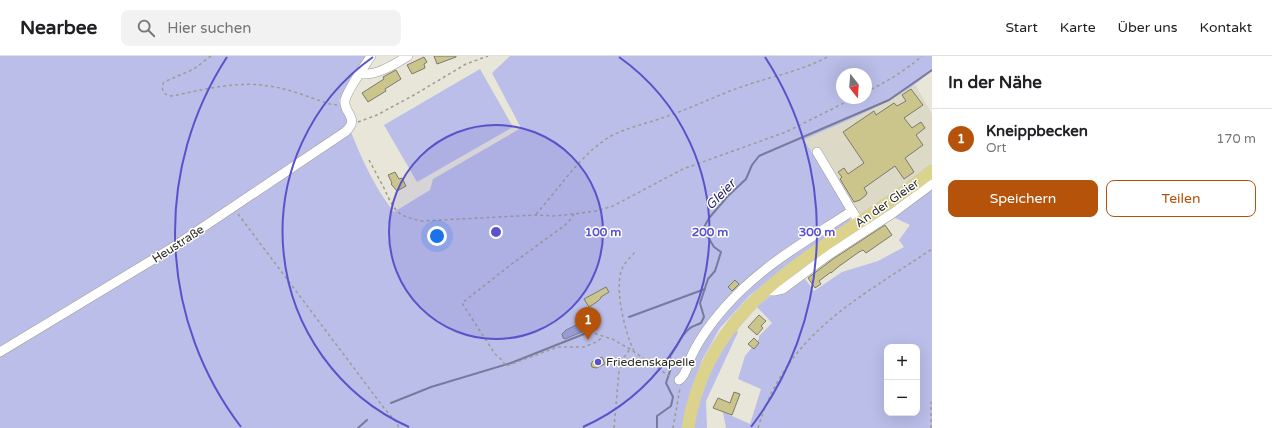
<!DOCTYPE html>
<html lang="de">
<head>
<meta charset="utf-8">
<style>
	body { margin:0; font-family:"Varela Round",sans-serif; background:#f2f2f2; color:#202124 }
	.controls { position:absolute; right:12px; bottom:12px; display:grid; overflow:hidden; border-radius:8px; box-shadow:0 4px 16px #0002 }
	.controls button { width:36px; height:36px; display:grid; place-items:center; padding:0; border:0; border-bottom:1px solid #e0e0e0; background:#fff; color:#202124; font:20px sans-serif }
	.compass { position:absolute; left:836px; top:12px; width:36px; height:36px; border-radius:50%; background:#fff; box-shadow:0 4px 16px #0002; rotate:163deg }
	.you { position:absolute; left:437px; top:180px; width:14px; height:14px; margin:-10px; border:3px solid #fff; border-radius:50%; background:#1a73e8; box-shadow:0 0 0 6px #1a73e833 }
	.badge { display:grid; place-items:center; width:26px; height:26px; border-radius:50%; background:#b45309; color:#fff; font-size:13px; font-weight:700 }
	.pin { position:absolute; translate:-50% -33px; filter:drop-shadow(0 1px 2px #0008) }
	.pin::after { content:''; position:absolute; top:21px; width:14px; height:12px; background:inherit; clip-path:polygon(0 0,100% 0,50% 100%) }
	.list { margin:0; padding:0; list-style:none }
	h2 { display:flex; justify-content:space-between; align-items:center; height:52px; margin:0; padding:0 16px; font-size:17px }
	h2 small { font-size:13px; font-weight:400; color:#757577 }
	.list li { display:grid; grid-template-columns:26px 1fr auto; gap:12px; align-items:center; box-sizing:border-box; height:60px; padding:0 16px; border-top:1px solid #e0e0e0 }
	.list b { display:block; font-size:15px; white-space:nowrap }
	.list p { margin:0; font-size:13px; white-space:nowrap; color:#757577 }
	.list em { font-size:13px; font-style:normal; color:#757577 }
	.actions { display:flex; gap:8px; padding:12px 16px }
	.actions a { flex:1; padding:9px 0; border:1px solid #b45309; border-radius:8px; text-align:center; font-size:14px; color:#b45309 }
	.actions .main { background:#b45309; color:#fff }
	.icon { flex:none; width:22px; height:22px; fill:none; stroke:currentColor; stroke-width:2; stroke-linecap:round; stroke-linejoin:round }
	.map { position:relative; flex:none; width:932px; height:372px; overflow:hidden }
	header { display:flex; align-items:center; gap:24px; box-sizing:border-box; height:56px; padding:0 20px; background:#fff; border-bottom:1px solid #e0e0e0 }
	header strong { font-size:19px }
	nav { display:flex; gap:22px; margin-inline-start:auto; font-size:14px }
	.search { width:280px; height:36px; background:#f2f2f2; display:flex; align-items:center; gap:10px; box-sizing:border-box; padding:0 14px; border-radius:8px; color:#757577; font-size:15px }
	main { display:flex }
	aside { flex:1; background:#fff }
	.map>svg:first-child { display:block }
</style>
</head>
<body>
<header>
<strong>Nearbee</strong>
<div class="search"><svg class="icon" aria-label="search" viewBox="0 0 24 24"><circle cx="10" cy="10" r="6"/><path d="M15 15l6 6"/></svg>Hier suchen</div>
<nav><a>Start</a><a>Karte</a><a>Über uns</a><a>Kontakt</a></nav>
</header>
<main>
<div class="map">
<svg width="932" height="372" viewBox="0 0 932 372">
	<rect width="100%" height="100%" fill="#e7e6d9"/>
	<!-- built -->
	<path fill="#dcdac6" d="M915,28L932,58V108L859,161L848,154L804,84L889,44Z"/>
	<!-- green -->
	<g fill="#babee8" fill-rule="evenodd">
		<path d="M0,0H368L339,44C353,82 368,123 394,156L430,134L433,123L521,72L492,17L510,0H932V14C899,46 846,64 804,84L848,154L751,227L845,163H850L853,166L783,212L749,240L720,272L702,304L685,354L683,372H0ZM842,18H866V42H842ZM580,267L584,275L565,283L566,274Z"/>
		<path d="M480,13L513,71L417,126L384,69Z"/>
		<path d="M932,132V372H726L723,356L750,368L761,333L738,323L745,300L759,283V280L772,267L757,251L770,240L787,236L805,223L814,235L842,216L878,205L904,191L899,184L910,169L893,161ZM887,291H917V357H887Z"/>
		<path d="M735,273L738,276L706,345L707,372H694L696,357L708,320Z"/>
	</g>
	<!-- water -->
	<path fill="#999cd0" stroke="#787a9d" d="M580,267H583L585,270L584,275L565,283L563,282L562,278L566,274Z"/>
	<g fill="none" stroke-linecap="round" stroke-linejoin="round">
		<!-- stream -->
		<g stroke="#787a9d" stroke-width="2">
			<path d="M629,261L705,233"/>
			<path d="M391,347L431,331L511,307L584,278"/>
			<path d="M358,372L367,364"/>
			<path d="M657,372V360L671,350L673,341L666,327L672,309L670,300C677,292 680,280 689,273C692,270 697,269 701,267L704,261L700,247L708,223L715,215L721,196L714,191L703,173L709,162L728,140L746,123L752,109L759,100L889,44L932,14"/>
		</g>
	</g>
	<!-- building -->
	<g fill="#cbc58b" stroke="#7b7a6f">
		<path d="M434,0H456V1L437,8Z"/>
		<path d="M424,1L427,6L424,8L425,12L412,18L407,9Z"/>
		<path d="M396,14L401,23L385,33L386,35L368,46L362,37L384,23L383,21Z"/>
		<path d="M911,33L923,49L904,62L912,72L921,66L925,72L916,79L923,89L905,102L914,116L904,123L895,110L864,132L867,137L866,139L860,144L854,146L840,123L842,121L838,116L844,112L848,118L864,107L843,76L874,55L876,59L894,47L897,50L906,45L902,39Z"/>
		<path d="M395,116L399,123L402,122L406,130L397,135L391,128L392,127L388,119Z"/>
		<path d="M885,169L892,179L866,197L863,194L859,196L838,211L831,217V216L819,225L821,228L815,232L808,222L833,203Z"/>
		<path d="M735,224L739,228L732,235L728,231Z"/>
		<path d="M606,231L609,236L601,241V242L598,245L589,251L584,243Z"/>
		<path d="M759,259L766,265L761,270L763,272L757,279L748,271Z"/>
		<path d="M754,282L759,287L754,293L748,288Z"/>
		<path d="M602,301L605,308L596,312L592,311L591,308L593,305Z"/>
		<path d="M734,336L740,338L732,359L713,352L718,342L730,347Z"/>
	</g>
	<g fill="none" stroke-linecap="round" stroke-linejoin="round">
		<!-- minor casing -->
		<g stroke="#9d9c91" stroke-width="10">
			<g id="minor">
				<path d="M361,17C373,22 397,7 408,0"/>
				<path d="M817,96L852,155"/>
				<path d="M765,235H774L783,233L830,198L893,157L932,128"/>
				<path d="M0,296L172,192L345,76C361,62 343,57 345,45C346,35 365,10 371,0"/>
				<path d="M679,324C685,320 687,312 689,306C697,285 711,267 726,250C761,210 808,184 852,155L860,167"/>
			</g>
		</g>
		<!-- major casing -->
		<g stroke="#c8c8c7" stroke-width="13">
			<path id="major" d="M688,372C709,234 836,192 932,115"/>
		</g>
		<!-- path -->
		<g stroke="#9d9c93" stroke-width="1.5" stroke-dasharray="3 3" stroke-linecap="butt">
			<path d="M211,0L194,13L164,26C160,33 164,40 172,40C201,34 232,26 261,29C285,31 308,41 330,48L337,49"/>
			<path d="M866,36C886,26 905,15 922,0"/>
			<path d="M358,66L377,59L414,39L466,8L488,0"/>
			<path d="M369,104C374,113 379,123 384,132C394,154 396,160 422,165L536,159L553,160L574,158L596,155L613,150L683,113L786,76L854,42"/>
			<path d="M238,158L384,352L397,367L399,372"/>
			<path d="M536,158C559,133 577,103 606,83C623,72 646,68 665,61C692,52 717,39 744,30C773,20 802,15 829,0"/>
			<path d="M574,158L570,164L564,170L513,207L462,247L495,298L502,304L506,310L558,291H584L596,286L603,281"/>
			<path d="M584,256L588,267L596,278L612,283L630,293L672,322"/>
			<path d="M634,295C625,277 614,232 622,213C624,207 631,201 635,196"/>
			<path d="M614,372L619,315L622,304L630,293"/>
			<path d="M673,372L680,332"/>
			<path d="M758,372C786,278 856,244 932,193"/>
			<path d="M931,372V346"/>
		</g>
		<!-- minor -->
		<use href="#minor" stroke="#fff" stroke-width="9"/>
		<!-- major -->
		<use href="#major" stroke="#dbd38b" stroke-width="12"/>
	</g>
	<!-- distance rings -->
	<circle cx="496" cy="176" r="107" fill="#5a52ca" fill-opacity=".12"/>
	<g fill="none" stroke="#5a52ca" stroke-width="2">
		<circle cx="496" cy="176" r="107"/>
		<path d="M409 371A214 214 0 0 1 373 1M619 1A214 214 0 0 1 583 371"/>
		<path d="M241 371A321 321 0 0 1 227 1M765 1A321 321 0 0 1 751 371"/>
	</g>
	<!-- markers -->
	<circle fill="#5a52ca" stroke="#fff" stroke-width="1.5" cx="598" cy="306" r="4"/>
	<g text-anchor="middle" stroke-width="3" stroke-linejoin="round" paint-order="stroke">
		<!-- street labels -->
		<g font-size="12" fill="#2c2c27" stroke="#fff">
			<text transform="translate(887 147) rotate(-35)" y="4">An der Gleier</text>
			<text transform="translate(178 188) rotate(-33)" y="4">Heustraße</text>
		</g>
		<!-- poi labels -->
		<g font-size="12" fill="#2c2c27" stroke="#fff" text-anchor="start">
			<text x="606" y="310">Friedenskapelle</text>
		</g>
		<!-- water labels -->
		<g font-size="13" font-style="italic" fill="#241f5d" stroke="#fff">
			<text transform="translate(720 138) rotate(-46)" y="5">Gleier</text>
		</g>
	</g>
	<circle cx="496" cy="176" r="6" fill="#5a52ca" stroke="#fff" stroke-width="2"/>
	<g font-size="12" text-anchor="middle" font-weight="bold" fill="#5a52ca" stroke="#fff" stroke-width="3" stroke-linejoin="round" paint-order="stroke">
		<text x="603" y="180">100 m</text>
		<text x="710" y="180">200 m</text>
		<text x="817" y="180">300 m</text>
	</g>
</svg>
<div class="controls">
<button>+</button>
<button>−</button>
</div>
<svg class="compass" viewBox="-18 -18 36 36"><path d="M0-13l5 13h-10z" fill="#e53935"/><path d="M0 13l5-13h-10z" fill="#757577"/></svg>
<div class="you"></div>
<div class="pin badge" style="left:588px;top:284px">1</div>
</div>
<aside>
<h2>In der Nähe<small></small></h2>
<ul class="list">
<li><span class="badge">1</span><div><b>Kneippbecken</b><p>Ort</p></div><em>170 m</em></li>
</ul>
<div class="actions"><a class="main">Speichern</a><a>Teilen</a></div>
</aside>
</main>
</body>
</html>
